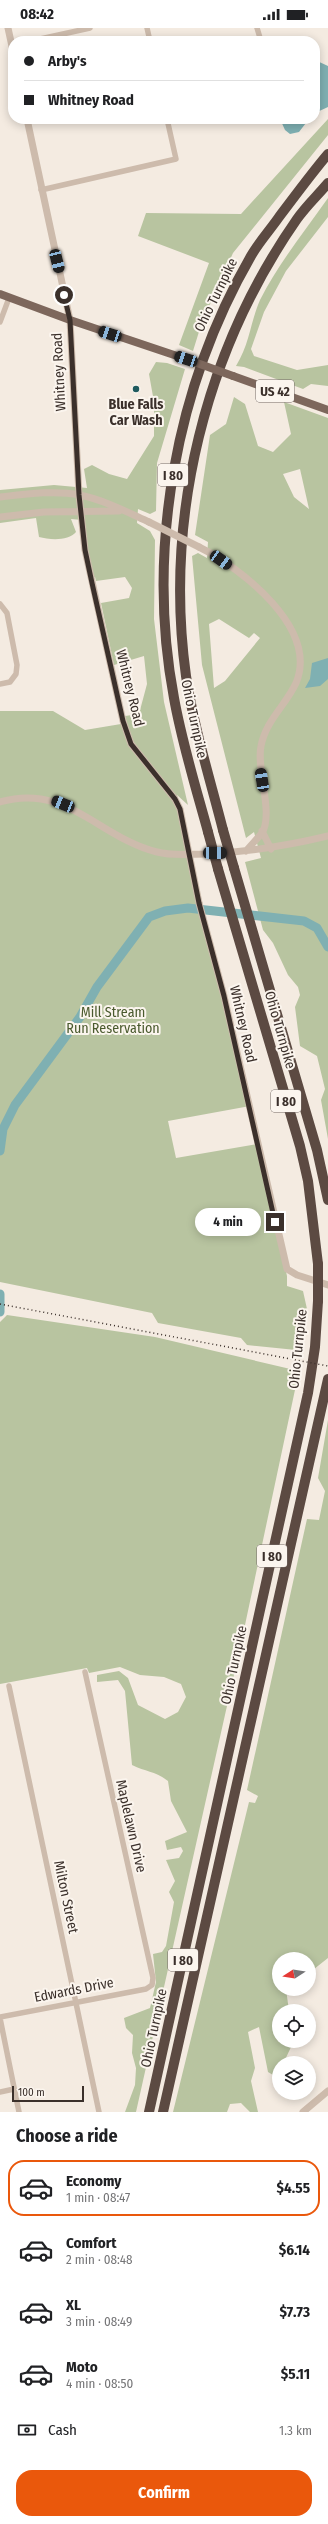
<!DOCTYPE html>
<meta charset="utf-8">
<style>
body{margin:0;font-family:"Fira Sans Condensed",sans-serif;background:#f2f2f2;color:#202124;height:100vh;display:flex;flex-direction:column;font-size:15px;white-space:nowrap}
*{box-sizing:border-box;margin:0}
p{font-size:13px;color:#757577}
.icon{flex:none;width:22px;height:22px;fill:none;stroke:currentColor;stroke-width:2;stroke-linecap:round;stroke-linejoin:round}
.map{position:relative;height:2084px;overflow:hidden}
.details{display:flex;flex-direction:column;background:#fff;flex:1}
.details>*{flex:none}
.top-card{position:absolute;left:8px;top:8px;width:312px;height:88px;border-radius:16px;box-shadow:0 2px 10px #0003;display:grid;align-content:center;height:88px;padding:0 16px;background:#fff}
.needle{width:26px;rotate:258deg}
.controls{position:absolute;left:272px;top:1924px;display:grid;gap:8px}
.controls a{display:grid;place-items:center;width:44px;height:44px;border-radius:50%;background:#fff;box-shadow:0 2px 10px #0003;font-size:20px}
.scale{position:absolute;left:12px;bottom:10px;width:72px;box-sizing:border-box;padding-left:4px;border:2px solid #3b302b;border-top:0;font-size:11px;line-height:14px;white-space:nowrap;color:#3b302b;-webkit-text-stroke:3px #fbf5ee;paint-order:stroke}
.end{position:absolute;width:18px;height:18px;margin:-9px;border:5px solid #3b302b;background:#fff;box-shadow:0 0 0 2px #fff}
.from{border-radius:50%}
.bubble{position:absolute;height:28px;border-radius:14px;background:#fff;box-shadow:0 2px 10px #0003;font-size:13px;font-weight:700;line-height:28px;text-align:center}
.car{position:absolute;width:12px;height:24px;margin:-12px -6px;border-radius:5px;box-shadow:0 0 3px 1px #0007;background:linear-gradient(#222 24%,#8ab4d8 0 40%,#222 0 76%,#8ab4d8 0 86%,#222 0)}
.top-card b{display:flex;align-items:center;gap:14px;height:38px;font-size:15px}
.top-card b+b{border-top:1px solid #e0e0e0}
.top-card i{width:10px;height:10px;background:#202124}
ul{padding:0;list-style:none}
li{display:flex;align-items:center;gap:12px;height:56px;margin:0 8px 6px;padding:0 8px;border:2px solid transparent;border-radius:16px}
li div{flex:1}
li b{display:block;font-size:15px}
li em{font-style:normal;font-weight:700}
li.on{border-color:#ea580c}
li>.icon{width:36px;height:36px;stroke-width:1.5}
h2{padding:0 16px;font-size:18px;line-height:48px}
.pay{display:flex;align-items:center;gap:10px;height:44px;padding:0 16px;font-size:15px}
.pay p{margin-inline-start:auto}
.action{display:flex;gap:8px;margin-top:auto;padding:8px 16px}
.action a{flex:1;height:46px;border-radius:16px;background:#ea580c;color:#fff;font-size:16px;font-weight:700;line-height:46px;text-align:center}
.status{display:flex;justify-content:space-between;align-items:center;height:28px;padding:0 20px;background:#fff;direction:ltr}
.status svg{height:11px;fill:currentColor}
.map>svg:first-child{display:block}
.green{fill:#b8c4a0;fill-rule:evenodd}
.water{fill:#7fb0b2}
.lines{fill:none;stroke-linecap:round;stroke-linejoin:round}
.river{stroke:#7fb0b2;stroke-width:9}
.minor{stroke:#cdbbac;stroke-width:5.5}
.tertiary{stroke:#cdbbac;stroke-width:7}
.primary{stroke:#7d675c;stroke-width:8}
.motorway{stroke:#5c4a42;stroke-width:10}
.rail{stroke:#3b302b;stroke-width:1.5;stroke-dasharray:1 3;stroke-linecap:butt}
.tertiary-bridge{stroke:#cdbbac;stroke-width:7}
.primary-bridge{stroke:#7d675c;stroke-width:8}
.motorway-bridge{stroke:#5c4a42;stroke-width:10}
.route{stroke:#3b302b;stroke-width:5}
.poi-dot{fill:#1f5a5e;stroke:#fbf5ee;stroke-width:1.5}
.labels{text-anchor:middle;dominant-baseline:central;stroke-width:4;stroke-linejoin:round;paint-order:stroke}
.shield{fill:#fbf5ee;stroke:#756b66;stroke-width:1}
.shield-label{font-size:13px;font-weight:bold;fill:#3b302b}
.street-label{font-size:14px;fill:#3b302b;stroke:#fbf5ee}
.poi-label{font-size:14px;font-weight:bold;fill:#3b302b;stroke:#fbf5ee}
.park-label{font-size:14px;fill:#4a5a2e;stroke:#fbf5ee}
</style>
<div class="status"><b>08:42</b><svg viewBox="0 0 49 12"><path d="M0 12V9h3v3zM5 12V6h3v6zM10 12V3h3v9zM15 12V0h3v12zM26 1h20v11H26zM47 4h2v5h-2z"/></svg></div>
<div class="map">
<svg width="328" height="2084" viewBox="0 0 328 2084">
<rect width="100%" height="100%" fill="#f4ebe1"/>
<!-- green -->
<path class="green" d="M328 91V107L233 225 202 294 193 323 179 317 209 235 138 208 146 185 241 186Z
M328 170V189L286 243 264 284 251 321 254 328 297 342 328 337V358L311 356 303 361 244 339 236 338C250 315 250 295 260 272 278 236 305 203 328 170Z
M156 334 167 335 185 341 157 435 156 483 150 486 138 481 137 495 150 503 155 512 154 591 164 674 188 777 177 767 250 1078 168 1093 176 1130 258 1116 287 1248V1258L303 1263 307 1281 296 1322 247 1317 241 1310 158 1295 152 1285 0 1254V683H53L85 702 127 695 125 688 139 686 147 656 144 628 114 637 101 575 129 570 132 560 125 549 96 553 95 549 91 550 82 492 71 491 76 504C69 513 50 512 39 509L36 490 0 495V462L54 457 87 460 84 441 92 437 109 446 127 451 154 408V374L149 346Z
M234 369 245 376 258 418 273 424 291 406 284 374 328 390V1111L321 1072 325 1061 317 1028 300 1018 295 979 300 967 298 959 288 947 273 915 263 902 245 834 261 830 254 804 246 810 202 637 192 528 198 525 207 530 208 514 195 507 210 407 226 396ZM300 441 309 481 294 469 283 446ZM219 591 249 610 254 605 260 610 225 653 214 660 209 596Z
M7 1287 155 1309 299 1343 242 1611 136 2084H125L135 2057 136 2040 132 2025 133 2007 126 2000 124 1990 150 1980 156 1954 153 1926 162 1924 166 1918 174 1874 169 1864 175 1853 166 1832 179 1830 183 1823 181 1819 167 1822 165 1813 187 1804 171 1773 168 1753C155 1743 146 1744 132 1737L125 1663 118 1652 97 1654V1647L119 1643 128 1650 138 1677 165 1691 178 1684 186 1669 181 1656 164 1649 140 1647 120 1639 89 1645 87 1640 0 1656V1294Z
M328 1392V1930L309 1945V1931H279V1961H286L289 1983H279V2013H290L291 2019 284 2034 279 2035V2040L273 2047 268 2044 259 1999 248 2004 255 2040 251 2053 258 2084H250L241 2075 230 2076 227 2084H173L249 1774 255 1775 258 1768 247 1762 307 1491 319 1492 325 1463 318 1450Z"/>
<!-- water -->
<path class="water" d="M315 32 328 38V79L315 85Z
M280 91H309L299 104 290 106 285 102Z
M328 630V651L320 658 305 660 310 651 312 635Z"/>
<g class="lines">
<!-- river -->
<path class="river" d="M0 1123 3 1101 15 1077 80 989 97 959 149 889 165 883 188 880 304 893 317 900 328 919
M0 1266V1284"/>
<!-- minor -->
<path class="minor" d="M147 0 150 13
M257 0 261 13
M31 13 90 0
M41 162 176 131 167 91
M0 294 9 270
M0 576 7 585 17 637 16 646 10 654 0 656
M9 1658 99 2084
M0 1989 146 1961 152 1957 153 1950 85 1644
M0 1990 19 2084
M0 2064 14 2061"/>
<!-- tertiary -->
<path class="tertiary" d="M8 0 13 23
M27 91 70 292 79 467 85 522 123 693 131 716 175 771 180 781 199 875 224 968 287 1241 297 1247 328 1257
M0 469C26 466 55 462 80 467 104 472 127 484 149 494
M0 489 44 484 119 483
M199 519C241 540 319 600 296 655 286 677 266 692 261 718 256 741 274 785 262 805 257 811 251 817 246 823
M0 774C67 755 98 809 157 824 172 828 189 826 205 826 247 824 287 818 328 808
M262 803 271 821
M303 2084 328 2063"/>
<!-- primary -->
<path class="primary" d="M0 266 70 292 186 331
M233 348 328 382"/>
<!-- motorway -->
<path class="motorway" d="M223 802C210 751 194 700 186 648 164 489 205 323 297 191 306 178 318 167 328 155
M208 804C196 760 182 715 174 670 146 521 176 358 251 228 259 214 270 202 279 189 295 168 311 146 328 126
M234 840 317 1122 328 1172
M218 841 300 1118 308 1153 318 1236
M149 2084 308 1365 315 1319 318 1273
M163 2084 328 1351"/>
<!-- rail -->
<path class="rail" d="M0 1276 328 1338"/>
<!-- tertiary-bridge -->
<path class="tertiary-bridge" d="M149 494 199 519"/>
<!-- primary-bridge -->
<path class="primary-bridge" d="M186 331 233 348"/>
<!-- motorway-bridge -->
<path class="motorway-bridge" d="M223 802 234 840
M208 804 218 841
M318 1273V1236"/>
</g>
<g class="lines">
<!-- route -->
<path class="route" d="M64 267 70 292 79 467 85 522 92 555 123 693 131 716 175 771 180 781 199 875 224 968 275 1194"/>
</g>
<!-- markers -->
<circle class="poi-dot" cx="136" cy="361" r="4"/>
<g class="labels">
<!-- shield labels -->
<g class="shield">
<rect x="256" y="352" width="38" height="22" rx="3"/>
<rect x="158" y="436" width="30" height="22" rx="3"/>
<rect x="271" y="1062" width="30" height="22" rx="3"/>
<rect x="257" y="1517" width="30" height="22" rx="3"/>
<rect x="168" y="1921" width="30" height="22" rx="3"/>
</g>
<g class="shield-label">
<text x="275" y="363">US 42</text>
<text x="173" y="447">I 80</text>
<text x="286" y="1073">I 80</text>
<text x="272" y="1528">I 80</text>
<text x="183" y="1932">I 80</text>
</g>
<!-- street labels -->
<g class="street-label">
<text transform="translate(216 267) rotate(-64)">Ohio Turnpike</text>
<text transform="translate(59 344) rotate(-93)">Whitney Road</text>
<text transform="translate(130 660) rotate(76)">Whitney Road</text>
<text transform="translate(194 691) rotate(78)">Ohio Turnpike</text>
<text transform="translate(243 996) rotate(77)">Whitney Road</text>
<text transform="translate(280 1002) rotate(74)">Ohio Turnpike</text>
<text transform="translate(298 1321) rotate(-84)">Ohio Turnpike</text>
<text transform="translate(234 1637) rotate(-78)">Ohio Turnpike</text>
<text transform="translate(131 1798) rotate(77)">Maplelawn Drive</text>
<text transform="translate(66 1869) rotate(78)">Milton Street</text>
<text transform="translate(74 1962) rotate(-11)">Edwards Drive</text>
<text transform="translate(154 2000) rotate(-78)">Ohio Turnpike</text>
</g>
<!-- poi labels -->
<g class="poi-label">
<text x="136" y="376">Blue Falls<tspan x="136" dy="16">Car Wash</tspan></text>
</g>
<!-- park labels -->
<g class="park-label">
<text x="113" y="984">Mill Stream<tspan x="113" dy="16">Run Reservation</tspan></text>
</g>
</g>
</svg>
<div class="controls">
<a><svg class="needle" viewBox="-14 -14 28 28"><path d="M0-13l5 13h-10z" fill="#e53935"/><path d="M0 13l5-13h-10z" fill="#757577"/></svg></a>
<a><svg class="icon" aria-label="locate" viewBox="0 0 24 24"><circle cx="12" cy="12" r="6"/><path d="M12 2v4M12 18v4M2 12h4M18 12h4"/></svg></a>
<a><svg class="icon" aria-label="layers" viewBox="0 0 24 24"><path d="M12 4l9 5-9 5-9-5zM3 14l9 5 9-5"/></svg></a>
</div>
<div class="scale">100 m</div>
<i class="end from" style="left:64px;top:267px"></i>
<i class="end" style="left:275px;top:1194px"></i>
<div class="bubble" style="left:195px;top:1180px;width:66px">4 min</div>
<i class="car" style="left:57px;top:233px;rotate:166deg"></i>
<i class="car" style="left:110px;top:306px;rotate:288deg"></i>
<i class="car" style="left:186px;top:331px;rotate:288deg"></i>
<i class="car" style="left:221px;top:532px;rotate:125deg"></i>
<i class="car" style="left:262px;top:752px;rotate:351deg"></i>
<i class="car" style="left:63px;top:776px;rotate:292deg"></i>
<i class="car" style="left:215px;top:825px;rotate:90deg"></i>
<div class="top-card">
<b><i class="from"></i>Arby's</b>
<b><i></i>Whitney Road</b>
</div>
</div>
<section class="details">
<h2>Choose a ride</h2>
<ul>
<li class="on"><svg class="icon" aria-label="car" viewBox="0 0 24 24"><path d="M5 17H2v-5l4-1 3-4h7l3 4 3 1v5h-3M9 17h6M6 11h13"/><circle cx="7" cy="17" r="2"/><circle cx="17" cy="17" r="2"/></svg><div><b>Economy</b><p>1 min · 08:47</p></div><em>$4.55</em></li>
<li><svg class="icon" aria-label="car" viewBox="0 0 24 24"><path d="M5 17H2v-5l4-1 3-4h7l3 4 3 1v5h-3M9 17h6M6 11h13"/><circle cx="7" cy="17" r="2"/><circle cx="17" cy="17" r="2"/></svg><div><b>Comfort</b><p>2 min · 08:48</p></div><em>$6.14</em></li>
<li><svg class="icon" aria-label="car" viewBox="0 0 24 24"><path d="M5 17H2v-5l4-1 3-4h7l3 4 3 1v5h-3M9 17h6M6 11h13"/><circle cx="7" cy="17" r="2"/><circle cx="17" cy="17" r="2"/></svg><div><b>XL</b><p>3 min · 08:49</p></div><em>$7.73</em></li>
<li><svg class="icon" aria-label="car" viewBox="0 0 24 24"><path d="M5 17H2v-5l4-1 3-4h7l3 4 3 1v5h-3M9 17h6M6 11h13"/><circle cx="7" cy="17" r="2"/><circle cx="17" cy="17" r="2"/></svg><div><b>Moto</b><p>4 min · 08:50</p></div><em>$5.11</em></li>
</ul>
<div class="pay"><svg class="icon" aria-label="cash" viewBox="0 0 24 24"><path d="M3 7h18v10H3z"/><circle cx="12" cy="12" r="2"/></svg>Cash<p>1.3 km</p></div>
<div class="action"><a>Confirm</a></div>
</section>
